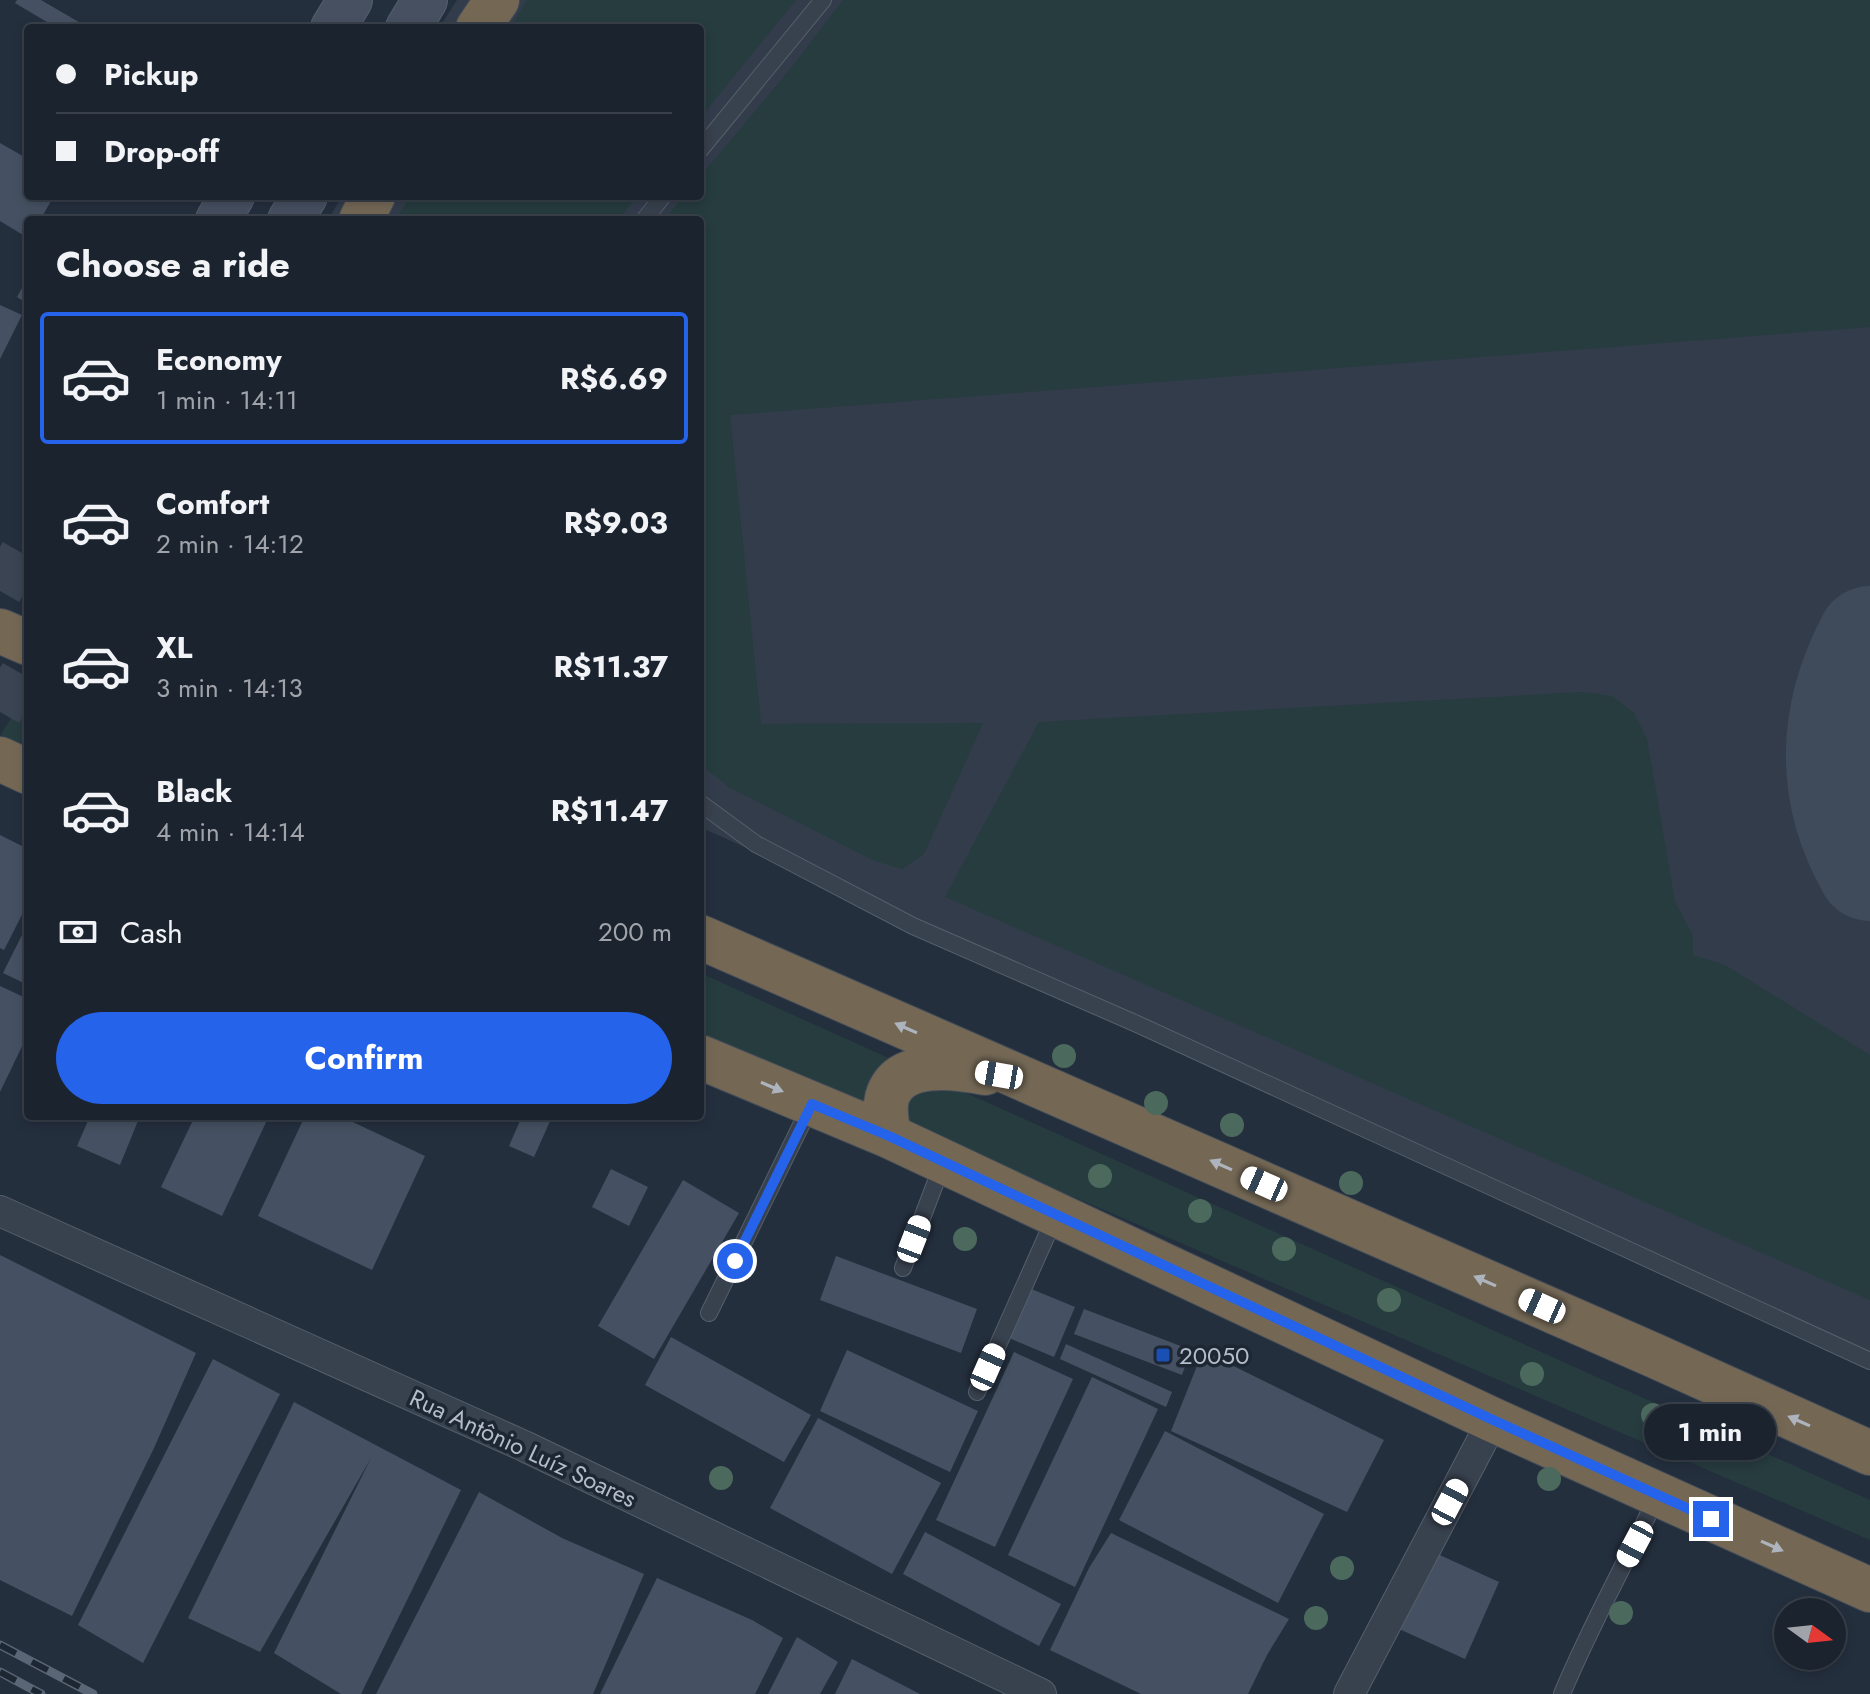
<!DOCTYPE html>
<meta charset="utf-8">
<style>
body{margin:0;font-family:Jost,sans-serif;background:#242b36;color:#f1f3f6;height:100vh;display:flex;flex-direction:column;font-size:30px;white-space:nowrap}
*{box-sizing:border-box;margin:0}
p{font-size:26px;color:#a0a4aa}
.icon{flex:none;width:44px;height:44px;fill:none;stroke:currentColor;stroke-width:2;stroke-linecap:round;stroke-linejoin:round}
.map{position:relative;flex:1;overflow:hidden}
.drawer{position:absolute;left:24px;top:216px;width:680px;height:904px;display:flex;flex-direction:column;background:#1b232e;border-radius:8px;box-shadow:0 4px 12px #0003,0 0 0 2px #39404a}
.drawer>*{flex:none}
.banner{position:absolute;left:24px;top:24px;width:680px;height:176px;border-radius:8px;box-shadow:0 4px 12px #0003,0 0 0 2px #39404a;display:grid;align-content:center;height:176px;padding:0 32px;background:#1b232e}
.needle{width:52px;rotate:105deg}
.controls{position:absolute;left:1774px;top:1598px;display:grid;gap:16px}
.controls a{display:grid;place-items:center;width:72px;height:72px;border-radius:50%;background:#1b232e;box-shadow:0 4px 12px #0003,0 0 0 2px #39404a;font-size:40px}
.end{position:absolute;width:36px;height:36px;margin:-18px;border:10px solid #2563eb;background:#fff;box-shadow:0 0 0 4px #fff}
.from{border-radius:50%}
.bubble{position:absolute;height:56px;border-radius:28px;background:#1b232e;box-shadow:0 4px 12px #0003,0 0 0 2px #39404a;font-size:26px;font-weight:700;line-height:56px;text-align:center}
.car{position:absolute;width:24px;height:48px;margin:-24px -12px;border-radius:10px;box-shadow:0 0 6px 2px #0007;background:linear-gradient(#fff 24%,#345 0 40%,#fff 0 76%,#345 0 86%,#fff 0)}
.banner b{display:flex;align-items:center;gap:28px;height:76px;font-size:30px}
.banner b+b{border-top:2px solid #39404a}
.banner i{width:20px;height:20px;background:#f1f3f6}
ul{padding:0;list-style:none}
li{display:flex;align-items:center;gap:24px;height:132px;margin:0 16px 12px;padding:0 16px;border:4px solid transparent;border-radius:8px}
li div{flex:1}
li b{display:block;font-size:30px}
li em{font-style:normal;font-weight:700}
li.current{border-color:#2563eb}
li>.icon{width:72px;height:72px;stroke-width:1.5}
h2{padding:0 32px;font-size:36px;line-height:96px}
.pay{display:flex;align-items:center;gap:20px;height:88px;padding:0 32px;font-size:30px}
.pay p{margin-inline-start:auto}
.button{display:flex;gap:16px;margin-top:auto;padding:16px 32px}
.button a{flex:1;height:92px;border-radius:48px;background:#2563eb;color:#fff;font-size:32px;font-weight:700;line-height:92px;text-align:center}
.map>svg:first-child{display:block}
.airport{fill:#323c4b}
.green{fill:#263c3f}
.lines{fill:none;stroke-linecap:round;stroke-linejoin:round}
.taxiway{stroke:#3f4a5a;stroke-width:106}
.building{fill:#455162}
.secondary-tunnel{stroke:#3a4453;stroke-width:44;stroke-dasharray:44 22;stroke-linecap:butt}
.lane-casing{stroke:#565f6c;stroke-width:18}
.street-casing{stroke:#565f6c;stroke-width:32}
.secondary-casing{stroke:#565f6c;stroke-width:46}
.highway-casing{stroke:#434c59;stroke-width:46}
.lane{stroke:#38414e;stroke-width:16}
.street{stroke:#38414e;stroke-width:30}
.secondary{stroke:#465061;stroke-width:44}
.highway{stroke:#746855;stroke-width:44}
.rail-casing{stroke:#5a6575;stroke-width:9}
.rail{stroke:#1d2633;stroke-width:6;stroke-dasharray:18;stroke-linecap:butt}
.tree{fill:#4b6a5d}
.oneway{fill:#aeb4bd}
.route{stroke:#2563eb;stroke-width:10}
.transit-dot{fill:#1a4fb4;stroke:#1d2633;stroke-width:3}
.labels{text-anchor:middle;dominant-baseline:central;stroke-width:7;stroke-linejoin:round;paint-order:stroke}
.poi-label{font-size:24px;fill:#b4bcc9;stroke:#1d2633;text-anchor:start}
.street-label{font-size:24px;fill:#b4bcc9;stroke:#1d2633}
</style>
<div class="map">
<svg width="1870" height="1694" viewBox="0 0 1870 1694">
<rect width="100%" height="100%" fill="#242f3e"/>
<!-- airport -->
<path class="airport" d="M457 0H1870V1352L700 827V220H328L342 196H700V28H439Z"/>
<!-- green -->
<path class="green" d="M527 0H796L700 118V28H510Z
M843 0H1870V327L730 415 761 724 983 723 924 854 902 869 873 860 730 788 700 764V220H664L684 196H700V177L791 68Z
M410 196H637L618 220H396Z
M1583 692 1612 696 1634 713 1647 739 1675 902 1693 936V955L1725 965 1870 1055V1300L945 897 1039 722Z
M28 693V747L0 735Z
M700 973 1870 1500V1540L700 1036Z"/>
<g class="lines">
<!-- taxiway -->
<path class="taxiway" d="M1870 639C1830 715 1827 792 1870 868"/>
</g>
<!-- building -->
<path class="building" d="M17 0H41L89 28H57L15 3Z
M0 143 28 159V196H54L40 220H28V238L0 221Z
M28 277V304L17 297Z
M0 305 22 315 0 359Z
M0 835 28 849V903L4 950 0 948Z
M28 923V985L3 973Z
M0 986 28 999V1034L0 1092Z
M90 1116H140L120 1165 77 1146Z
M195 1116H269L222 1216 161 1187Z
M305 1116H340L425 1156 372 1270 258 1216Z
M522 1116H543L551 1119 534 1157 509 1146Z
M611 1169 648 1187 629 1226 592 1207Z
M683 1180 739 1213 654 1359 598 1326Z
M0 1255 196 1353 154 1448 72 1616 0 1580Z
M836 1256 977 1309 961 1353 820 1300Z
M1029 1288 1075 1307 1054 1357 1009 1338Z
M1084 1309 1191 1350 1182 1375 1074 1334Z
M671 1337 811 1415 784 1462 645 1385Z
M1066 1344 1172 1392 1166 1407 1060 1359Z
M847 1350 978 1411 950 1472 820 1411Z
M1203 1351 1384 1440 1347 1512 1171 1431Z
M1014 1352 1073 1379 995 1547 936 1520Z
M213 1359 280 1394 143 1663 78 1625Z
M1092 1377 1158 1409 1075 1587 1008 1555Z
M294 1402 461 1490 361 1694H341L274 1653 371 1458 260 1652 188 1618Z
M818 1418 941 1483 892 1574 770 1508Z
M1165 1431 1324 1514 1278 1603 1119 1520Z
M479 1492 562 1538 644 1574 593 1694H376Z
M925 1532 1061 1604 1039 1646 903 1574Z
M1111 1533 1289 1619 1267 1655 1248 1694H1141L1050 1650 1089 1568Z
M1431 1551 1499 1582 1465 1659 1397 1628Z
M657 1578 752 1620 783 1638 755 1694H600Z
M797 1637 838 1662 820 1694H768Z
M852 1659 920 1694H835Z"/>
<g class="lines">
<!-- secondary-tunnel -->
<path class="secondary-tunnel" d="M0 591 28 542
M0 712 28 663"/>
<defs>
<path id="lane" d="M700 150 823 0
M644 220 663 196
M700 803 756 844 913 926 1137 1024 1870 1361
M903 1268 943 1163
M709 1313 811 1105
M977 1392 1055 1217
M1562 1694C1590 1626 1626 1563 1657 1496"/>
<path id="street" d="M0 1211 524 1446 1041 1694
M1349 1694 1493 1420"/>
<path id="secondary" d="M333 28 350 0
M408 28 425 0
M218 220 232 196
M290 220 305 196"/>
<path id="highway" d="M478 28 497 0
M361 220 373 196
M0 631 28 643
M0 759 28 772
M700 937 1653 1355 1870 1453
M700 1057 889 1136 1493 1420 1870 1590
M889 1136C887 1124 884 1110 887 1098 898 1059 955 1067 985 1073"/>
</defs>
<!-- lane casing -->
<use href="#lane" class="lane-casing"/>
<!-- street casing -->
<use href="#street" class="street-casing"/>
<!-- secondary casing -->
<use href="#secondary" class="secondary-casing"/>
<!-- highway casing -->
<use href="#highway" class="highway-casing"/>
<!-- lane -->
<use href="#lane" class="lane"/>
<!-- street -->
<use href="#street" class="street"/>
<!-- secondary -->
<use href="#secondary" class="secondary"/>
<!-- highway -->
<use href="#highway" class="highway"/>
<defs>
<path id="rail" d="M0 1645 93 1694
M0 1672 41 1694"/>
</defs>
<!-- rail casing -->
<use href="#rail" class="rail-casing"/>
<!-- rail -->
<use href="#rail" class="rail"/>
</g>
<!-- trees -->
<g class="tree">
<circle cx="1064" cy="1056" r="12"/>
<circle cx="1156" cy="1103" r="12"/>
<circle cx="1232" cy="1125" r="12"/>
<circle cx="1100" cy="1176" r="12"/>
<circle cx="1351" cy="1183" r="12"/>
<circle cx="1200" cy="1211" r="12"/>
<circle cx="965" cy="1239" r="12"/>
<circle cx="1284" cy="1249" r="12"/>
<circle cx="1389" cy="1300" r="12"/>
<circle cx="1532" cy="1374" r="12"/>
<circle cx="1653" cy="1415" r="12"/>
<circle cx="721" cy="1478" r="12"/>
<circle cx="1549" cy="1479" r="12"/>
<circle cx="1342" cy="1568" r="12"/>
<circle cx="1621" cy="1613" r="12"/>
<circle cx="1316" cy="1618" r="12"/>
</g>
<!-- one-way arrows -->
<defs><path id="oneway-solid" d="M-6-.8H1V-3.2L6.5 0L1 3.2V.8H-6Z" transform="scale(2)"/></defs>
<g class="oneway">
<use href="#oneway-solid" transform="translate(906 1028) rotate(-156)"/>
<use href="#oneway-solid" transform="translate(772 1087) rotate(23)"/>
<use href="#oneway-solid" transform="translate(1221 1165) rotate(-156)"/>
<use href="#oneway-solid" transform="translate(1485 1281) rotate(-156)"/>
<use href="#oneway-solid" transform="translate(1799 1421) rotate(-156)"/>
<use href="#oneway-solid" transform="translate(1772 1546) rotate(24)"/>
</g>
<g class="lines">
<!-- route -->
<path class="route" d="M735 1261 812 1104 889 1136 1493 1420 1711 1519"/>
</g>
<!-- markers -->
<rect class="transit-dot" x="1155" y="1347" width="16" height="16" rx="4"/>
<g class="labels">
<!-- poi labels -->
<g class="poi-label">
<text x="1179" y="1355">20050</text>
</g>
<!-- street labels -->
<g class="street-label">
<text transform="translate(523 1448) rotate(25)">Rua Antônio Luíz Soares</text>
</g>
</g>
</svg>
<div class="controls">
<a><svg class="needle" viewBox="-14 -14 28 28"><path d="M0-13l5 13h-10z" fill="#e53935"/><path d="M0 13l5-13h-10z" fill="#a0a4aa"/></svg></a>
</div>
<i class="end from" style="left:735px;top:1261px"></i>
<i class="end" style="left:1711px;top:1519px"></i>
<div class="bubble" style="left:1644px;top:1404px;width:132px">1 min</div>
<i class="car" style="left:999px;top:1075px;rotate:280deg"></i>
<i class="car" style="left:1264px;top:1184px;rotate:294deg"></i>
<i class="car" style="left:914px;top:1239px;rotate:21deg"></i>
<i class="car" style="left:1542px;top:1306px;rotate:294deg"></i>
<i class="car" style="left:988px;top:1367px;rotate:24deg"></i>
<i class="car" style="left:1450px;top:1502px;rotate:28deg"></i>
<i class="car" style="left:1635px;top:1544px;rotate:208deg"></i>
<div class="banner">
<b><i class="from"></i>Pickup</b>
<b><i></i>Drop-off</b>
</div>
<section class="drawer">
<h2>Choose a ride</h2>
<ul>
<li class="current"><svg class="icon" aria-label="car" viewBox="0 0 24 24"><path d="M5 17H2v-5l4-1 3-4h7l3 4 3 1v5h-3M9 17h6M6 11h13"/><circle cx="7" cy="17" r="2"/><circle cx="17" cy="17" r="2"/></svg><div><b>Economy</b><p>1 min · 14:11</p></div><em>R$6.69</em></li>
<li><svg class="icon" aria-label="car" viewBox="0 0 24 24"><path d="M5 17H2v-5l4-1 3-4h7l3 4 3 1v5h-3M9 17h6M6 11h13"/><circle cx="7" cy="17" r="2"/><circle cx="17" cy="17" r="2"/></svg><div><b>Comfort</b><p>2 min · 14:12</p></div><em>R$9.03</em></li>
<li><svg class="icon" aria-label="car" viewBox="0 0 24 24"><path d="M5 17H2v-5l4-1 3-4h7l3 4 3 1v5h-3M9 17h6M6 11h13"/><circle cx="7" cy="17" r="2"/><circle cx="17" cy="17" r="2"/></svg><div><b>XL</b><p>3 min · 14:13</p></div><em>R$11.37</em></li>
<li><svg class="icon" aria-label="car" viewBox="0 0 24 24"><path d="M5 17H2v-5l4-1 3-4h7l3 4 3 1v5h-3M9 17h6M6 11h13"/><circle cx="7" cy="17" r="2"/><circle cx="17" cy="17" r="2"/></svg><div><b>Black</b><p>4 min · 14:14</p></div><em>R$11.47</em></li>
</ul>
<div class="pay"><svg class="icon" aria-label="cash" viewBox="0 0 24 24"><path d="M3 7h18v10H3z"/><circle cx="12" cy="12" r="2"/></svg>Cash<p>200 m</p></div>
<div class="button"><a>Confirm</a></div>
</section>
</div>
